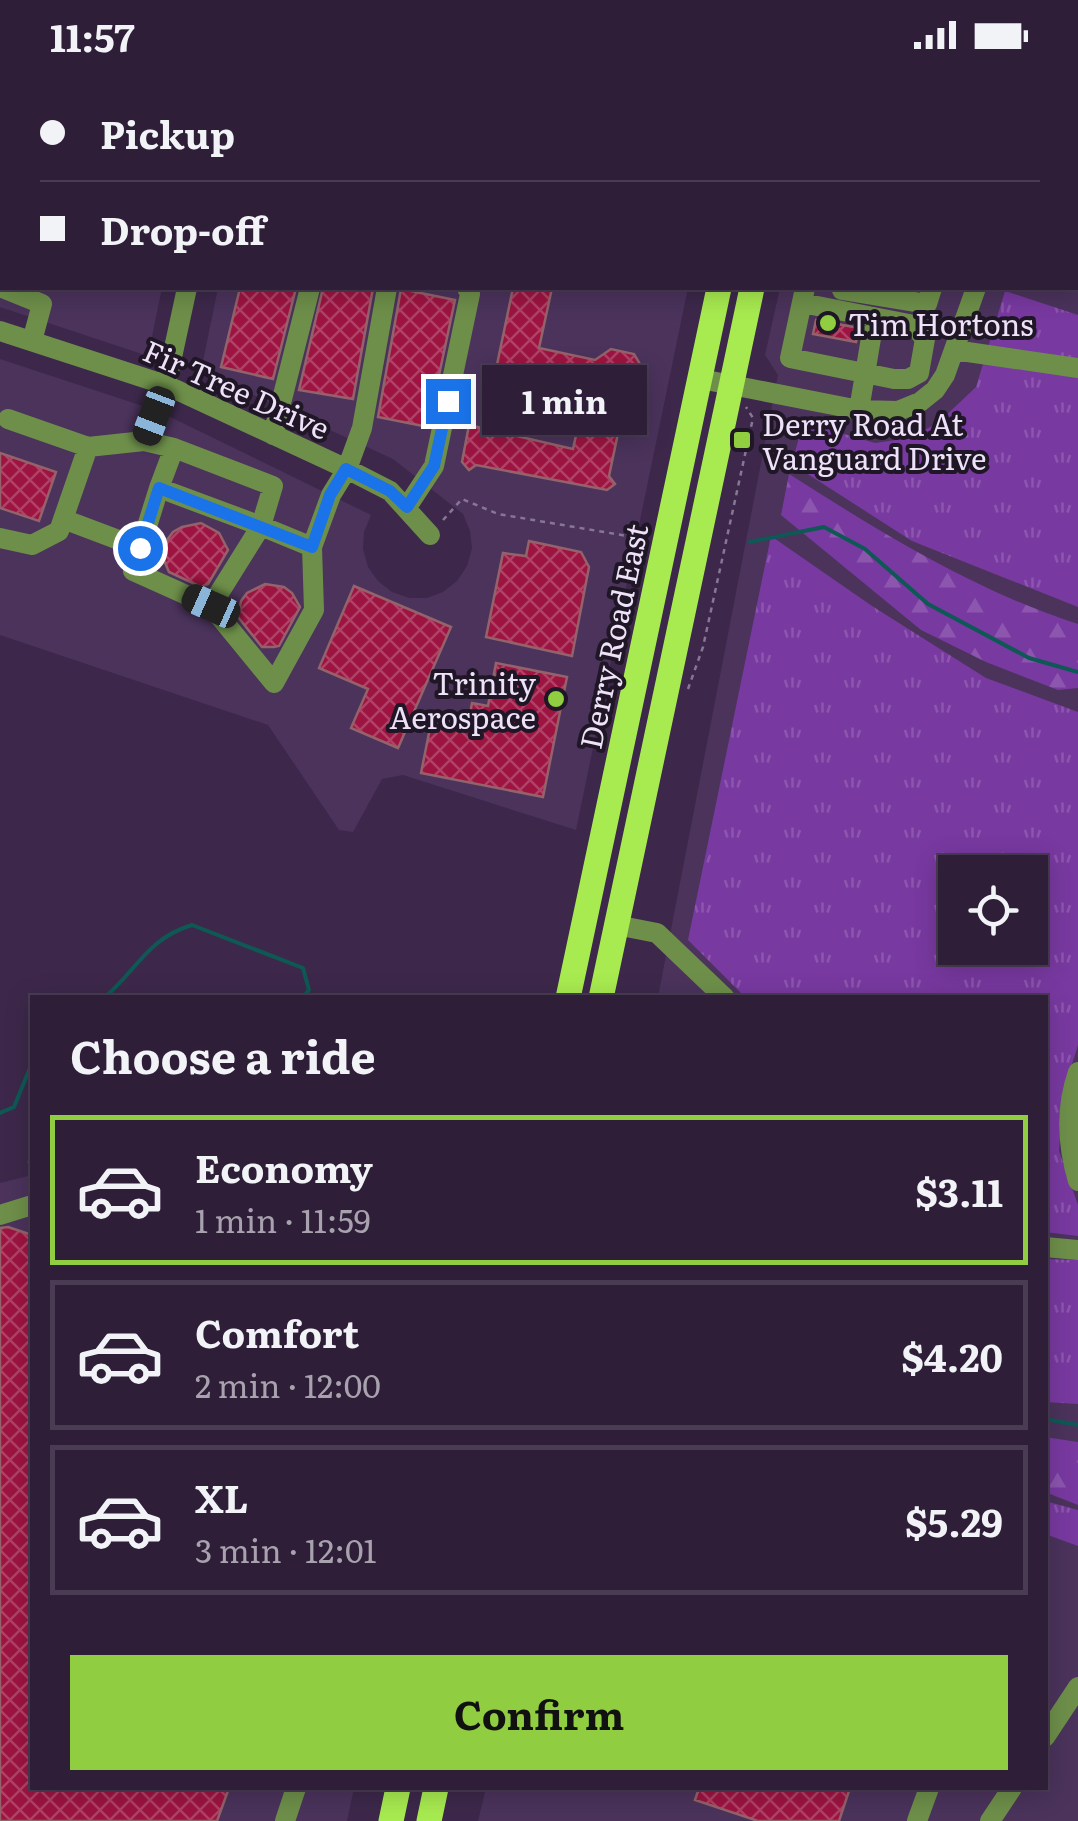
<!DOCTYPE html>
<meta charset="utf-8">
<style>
body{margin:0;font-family:Literata,serif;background:#3a2b43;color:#f1f3f6;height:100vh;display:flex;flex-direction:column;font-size:38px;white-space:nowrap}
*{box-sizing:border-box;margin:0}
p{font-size:32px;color:#a7a2ae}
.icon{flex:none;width:55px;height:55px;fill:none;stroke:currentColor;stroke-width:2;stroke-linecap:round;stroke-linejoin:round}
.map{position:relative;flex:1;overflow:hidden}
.panel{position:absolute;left:30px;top:925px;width:1018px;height:795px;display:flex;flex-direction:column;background:#2e1e38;border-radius:0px;box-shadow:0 5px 25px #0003,0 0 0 2px #493c53}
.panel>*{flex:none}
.banner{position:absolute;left:0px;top:0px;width:1080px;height:220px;box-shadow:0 5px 25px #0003,0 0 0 2px #493c53;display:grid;align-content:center;height:220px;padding:0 40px;background:#2e1e38}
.controls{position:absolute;left:938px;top:785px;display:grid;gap:20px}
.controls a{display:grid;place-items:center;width:110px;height:110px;border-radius:0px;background:#2e1e38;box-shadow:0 5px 25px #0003,0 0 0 2px #493c53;font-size:50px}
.end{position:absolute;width:45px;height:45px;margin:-22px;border:12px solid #1a73e8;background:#fff;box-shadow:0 0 0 5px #fff}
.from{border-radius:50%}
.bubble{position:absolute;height:70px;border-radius:0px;background:#2e1e38;box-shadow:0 5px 25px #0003,0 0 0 2px #493c53;font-size:32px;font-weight:700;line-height:70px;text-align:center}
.car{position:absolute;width:30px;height:60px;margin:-30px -15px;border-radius:12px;box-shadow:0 0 8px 2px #0007;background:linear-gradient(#222 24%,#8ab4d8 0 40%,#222 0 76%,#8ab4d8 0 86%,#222 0)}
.banner b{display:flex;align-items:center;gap:35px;height:95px;font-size:38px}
.banner b+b{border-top:2px solid #493c53}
.banner i{width:25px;height:25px;background:#f1f3f6}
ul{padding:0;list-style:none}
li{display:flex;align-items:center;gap:30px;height:150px;margin:0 20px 15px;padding:0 20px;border:5px solid #493c53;border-radius:0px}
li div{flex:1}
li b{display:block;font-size:38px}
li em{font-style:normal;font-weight:700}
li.on{border-color:#91cd40}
li>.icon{width:90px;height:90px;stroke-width:1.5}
h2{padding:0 40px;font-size:45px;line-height:120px}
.action{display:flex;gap:20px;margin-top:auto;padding:20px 40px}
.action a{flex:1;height:115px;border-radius:0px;background:#91cd40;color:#111;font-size:40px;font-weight:700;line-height:115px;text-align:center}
.status{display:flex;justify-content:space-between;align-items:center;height:70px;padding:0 50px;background:#2e1e38;direction:ltr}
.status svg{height:28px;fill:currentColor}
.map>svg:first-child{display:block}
.built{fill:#4b335c;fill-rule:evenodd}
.grass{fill:url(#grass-tufts);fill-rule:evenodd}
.forest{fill:url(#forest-firs)}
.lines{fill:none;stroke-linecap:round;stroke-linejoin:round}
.stream{stroke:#0e5955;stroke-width:4}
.building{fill:url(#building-cross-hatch);stroke:#94626a;stroke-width:2.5}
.path{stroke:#877694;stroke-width:2.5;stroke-dasharray:5 5;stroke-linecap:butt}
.minor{stroke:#6e8f4a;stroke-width:20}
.major{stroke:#a8eb50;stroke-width:25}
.route{stroke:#1a73e8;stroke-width:12}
.poi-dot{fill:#91cd40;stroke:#1f1626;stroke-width:4}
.labels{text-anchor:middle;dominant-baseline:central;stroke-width:8;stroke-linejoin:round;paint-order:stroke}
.poi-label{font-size:30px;fill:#eee2f9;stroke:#1f1626;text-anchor:start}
.street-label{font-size:30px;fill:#eee2f9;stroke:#1f1626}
</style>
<div class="status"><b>11:57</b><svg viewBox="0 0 49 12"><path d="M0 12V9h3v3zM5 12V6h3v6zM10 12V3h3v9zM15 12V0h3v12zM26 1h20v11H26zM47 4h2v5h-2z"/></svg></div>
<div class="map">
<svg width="1078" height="1751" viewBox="0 0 1078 1751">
<defs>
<pattern id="grass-tufts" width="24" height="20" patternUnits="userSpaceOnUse" patternTransform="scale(2.5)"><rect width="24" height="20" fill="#7839a0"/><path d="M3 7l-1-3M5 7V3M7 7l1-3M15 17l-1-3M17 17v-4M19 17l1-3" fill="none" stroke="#8c55ae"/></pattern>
<pattern id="forest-firs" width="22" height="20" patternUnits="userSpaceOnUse" patternTransform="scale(2.5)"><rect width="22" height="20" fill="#7839a0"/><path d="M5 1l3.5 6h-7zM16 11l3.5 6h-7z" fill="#8c55ae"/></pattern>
<pattern id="building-cross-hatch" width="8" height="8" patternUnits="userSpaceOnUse" patternTransform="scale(2.5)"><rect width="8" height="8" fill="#9d1441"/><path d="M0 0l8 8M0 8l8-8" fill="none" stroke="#b04167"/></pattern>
</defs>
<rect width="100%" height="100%" fill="#3d284b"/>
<!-- built -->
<path class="built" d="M0 0H208L2 2V218H162L148 286 0 237Z
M263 0H732L262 2Z
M836 0H1078V1751H478L486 1718H1045V928L658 927 778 305 765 285 780 218H1078V2H836ZM955 802H1030V878H955Z
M218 218H688L576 760 403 705 382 709 353 762 339 760 268 655 0 565V289L158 341 371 445 364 462 363 479 368 497 378 511 392 522 409 528H427L443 522 457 511 467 496 472 478 470 461 463 444 393 389 201 301Z
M32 1105V1718H354L347 1751H0V1113Z"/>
<!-- grass -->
<path class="grass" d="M1005 221 1078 245V537L912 471 792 394 803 352 875 373 909 368 938 353 976 317Z
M771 466 872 536 986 608 1078 642V975L1063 1023 1059 1081 1078 1135V1166L1045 1162V928L745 927 688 870ZM955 802H1030V878H955Z
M1045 1189 1078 1190V1334L1045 1332Z
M1045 1431 1078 1440V1476L1045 1464Z"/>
<!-- forest -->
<path class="forest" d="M789 404C880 462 975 521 1078 554V618L1058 620 986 592 921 560 781 445Z
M1045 1367 1078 1372V1435L1045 1422Z"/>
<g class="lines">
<!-- stream -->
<path class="stream" d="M750 472 824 457 865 479 928 534 1029 588 1078 602
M104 928C137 900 148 868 192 855L303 898 309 920 302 928
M0 1043 14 1037 32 993
M29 1092H32
M1045 1349 1078 1355"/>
</g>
<!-- building -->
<path class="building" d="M240 218H296L273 309 221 297Z
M323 218H373L353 329 299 320Z
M513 218H552L539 278 595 290 611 279 634 284 640 294 632 297 609 406 615 414 607 420 476 395 469 400 462 392 469 355 573 379 584 329 494 309Z
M401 219 455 230 428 357 378 347Z
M816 250 859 258 856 272 813 264Z
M0 383 56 402 39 451 0 438Z
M201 453 219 463 228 480 208 514 201 517 169 502 164 490 167 470 173 462 182 457Z
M529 471 581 482 589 497 572 586 486 567 503 483 526 486Z
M265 514 284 517 292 523 300 537 279 576 274 577H262L238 547 241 531 247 523Z
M354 516 451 557 398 678 351 658 368 619 319 598Z
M496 593 567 607 543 727 421 703 432 648 468 655 472 633 488 636Z
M8 1157 32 1165V1718H229L217 1751H0V1158Z
M699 1718H850L839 1751H758L695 1730Z"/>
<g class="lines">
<!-- path -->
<path class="path" d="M443 450 462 429 498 444 645 469
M688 619 703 577 753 348 746 337"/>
<!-- minor -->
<path class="minor" d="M469 0 477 2
M828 0V2
M881 0 884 2
M44 2V0
M186 2V0
M233 2 234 0
M290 2V0
M437 2V0
M0 123 2 110
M0 217 42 234 32 271
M843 218 842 220 927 234 932 218
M802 233 914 255 925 269 919 303 908 309H894L790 288 805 218
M0 261 166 315 347 399 390 421 430 465
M954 280 1078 298
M701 309 859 340 898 341 920 332 935 320 945 305 976 218
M859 340 873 256
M273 365 310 218
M144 371 166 315 187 218
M88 377 144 371 174 378 273 416 261 456 159 418 174 378
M159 418 133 501 211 536 274 613 314 540 312 477
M407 437 434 396 470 224 467 218
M63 449 140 478
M0 468 32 475 59 461 88 377 8 349
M211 536 261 456 312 477 331 425 347 399 362 358 387 218
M616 855 657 863 725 928
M1078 1002C1065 1039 1067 1074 1078 1111
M0 1145 32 1135
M1045 1177 1078 1180
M1045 1667 1078 1617
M285 1751 296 1718
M917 1751 929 1718
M990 1751 1012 1718"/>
<!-- major -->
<path class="major" d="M762 2V0
M795 2V0
M568 928 719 218
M601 928 752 218
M391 1751 398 1718
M429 1751 436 1718"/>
</g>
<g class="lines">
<!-- route -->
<path class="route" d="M140 478 159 418 312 477 330 425 346 399 390 421 407 437 434 396 448 331"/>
</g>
<!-- markers -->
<g class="poi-dot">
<circle cx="828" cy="253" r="10"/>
<rect x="732" y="360" width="20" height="20" rx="5"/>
<circle cx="556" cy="629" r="10"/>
</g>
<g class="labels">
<!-- poi labels -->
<g class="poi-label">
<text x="848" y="253">Tim Hortons</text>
<text x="762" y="353">Derry Road At<tspan x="762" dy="34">Vanguard Drive</tspan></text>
<text x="536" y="612" text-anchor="end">Trinity<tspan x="536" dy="34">Aerospace</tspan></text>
</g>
<!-- street labels -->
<g class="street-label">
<text transform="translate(237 318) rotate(24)">Fir Tree Drive</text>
<text transform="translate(612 566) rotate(-78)">Derry Road East</text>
</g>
</g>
</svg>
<div class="controls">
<a><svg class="icon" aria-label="locate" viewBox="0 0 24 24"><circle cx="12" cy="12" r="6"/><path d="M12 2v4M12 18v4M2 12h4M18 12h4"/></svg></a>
</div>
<i class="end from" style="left:140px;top:478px"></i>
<i class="end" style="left:448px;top:331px"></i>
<div class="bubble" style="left:482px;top:295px;width:165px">1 min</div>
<i class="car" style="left:154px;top:346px;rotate:201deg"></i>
<i class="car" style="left:211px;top:536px;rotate:294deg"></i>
<div class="banner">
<b><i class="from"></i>Pickup</b>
<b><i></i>Drop-off</b>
</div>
<section class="panel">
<h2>Choose a ride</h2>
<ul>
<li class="on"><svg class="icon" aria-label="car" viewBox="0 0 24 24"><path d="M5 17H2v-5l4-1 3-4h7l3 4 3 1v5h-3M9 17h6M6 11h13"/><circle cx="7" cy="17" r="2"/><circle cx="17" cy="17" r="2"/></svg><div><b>Economy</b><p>1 min · 11:59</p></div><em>$3.11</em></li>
<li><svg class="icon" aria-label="car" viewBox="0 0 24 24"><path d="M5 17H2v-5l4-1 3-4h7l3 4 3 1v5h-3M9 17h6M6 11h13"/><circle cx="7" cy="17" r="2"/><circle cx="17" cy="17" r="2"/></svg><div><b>Comfort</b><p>2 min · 12:00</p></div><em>$4.20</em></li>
<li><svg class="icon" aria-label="car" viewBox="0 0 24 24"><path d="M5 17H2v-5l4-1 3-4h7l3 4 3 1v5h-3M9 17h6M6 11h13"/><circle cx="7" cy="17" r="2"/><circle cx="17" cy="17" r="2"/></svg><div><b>XL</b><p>3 min · 12:01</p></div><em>$5.29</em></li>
</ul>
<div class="action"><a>Confirm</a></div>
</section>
</div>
